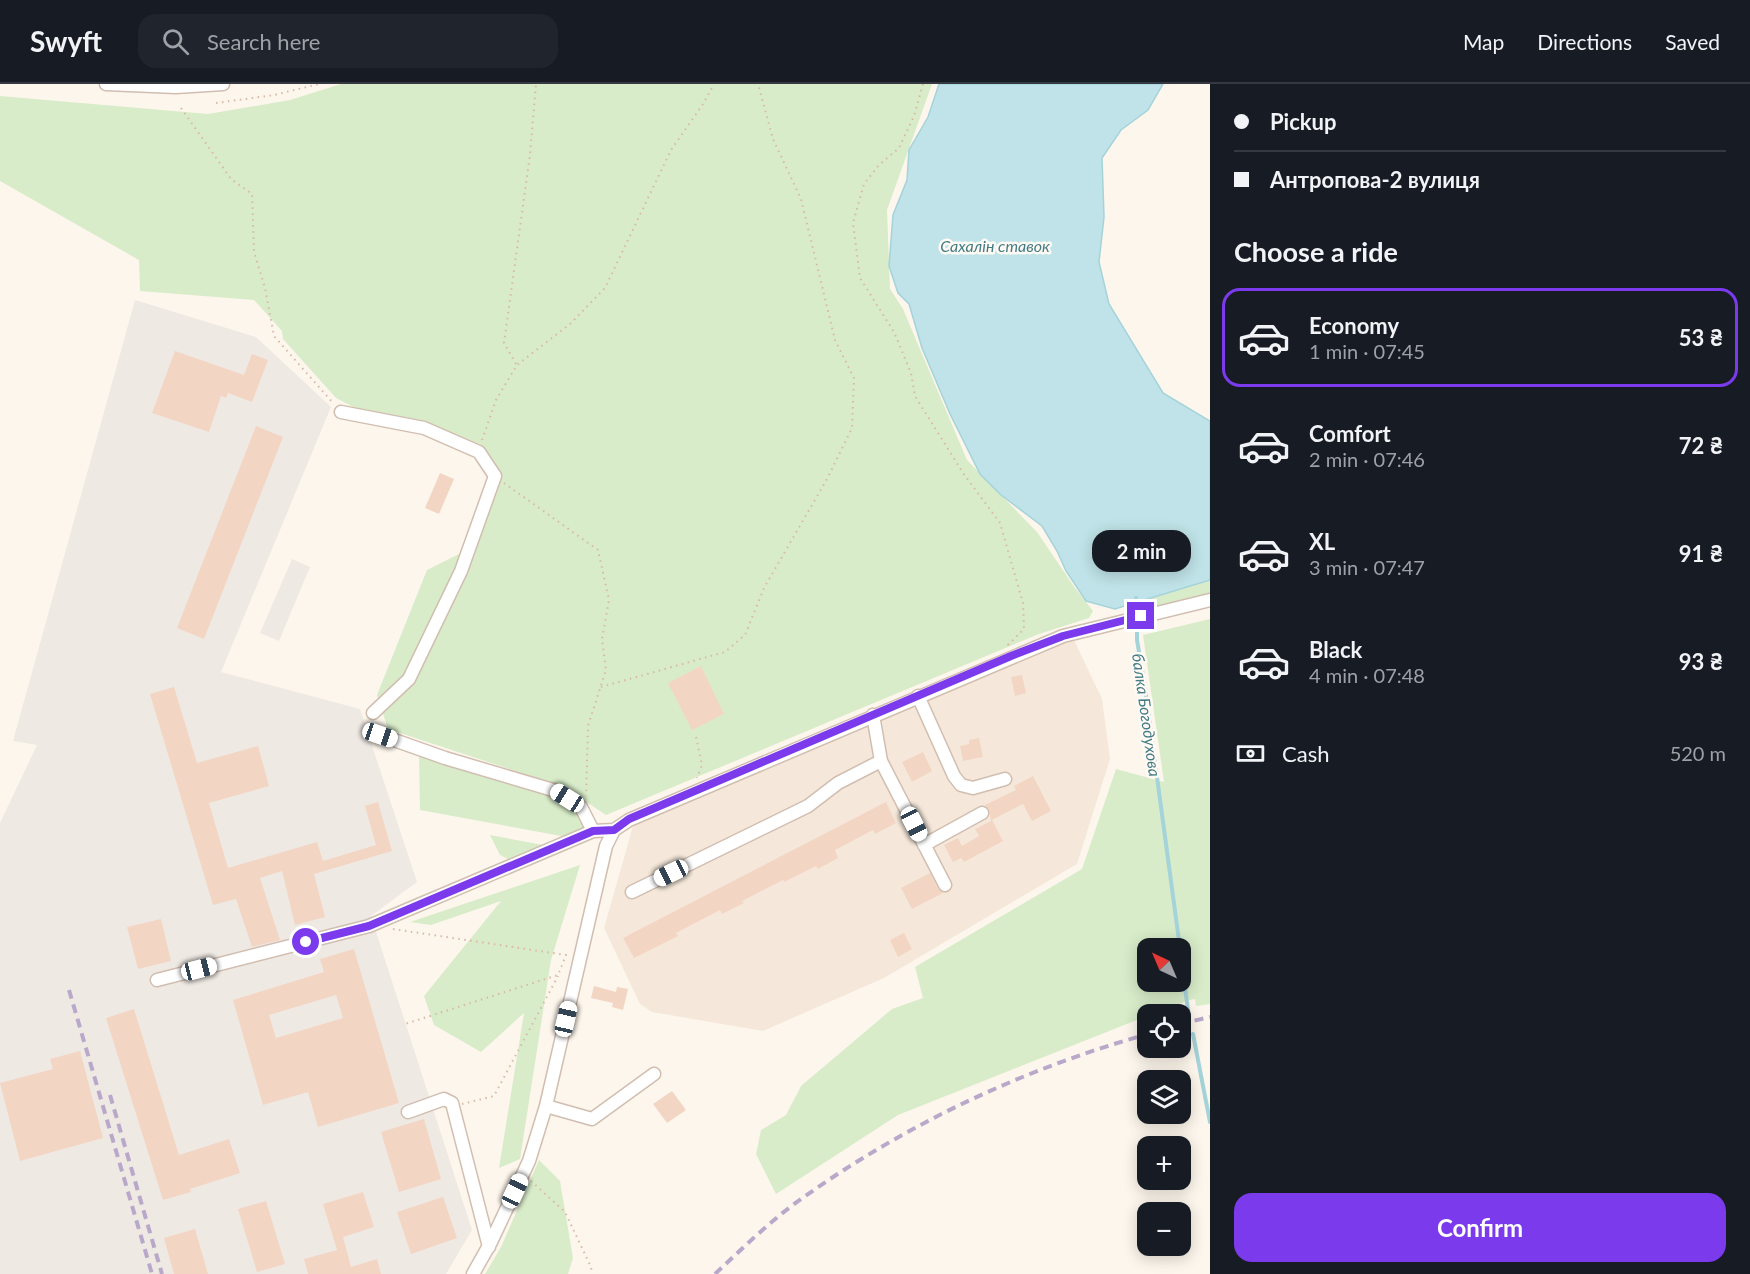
<!DOCTYPE html>
<meta charset="utf-8">
<style>
body{margin:0;font-family:Lato,sans-serif;background:#20242c;color:#f1f3f6;height:100vh;display:flex;flex-direction:column;font-size:22px;white-space:nowrap}
*{box-sizing:border-box;margin:0}
p{font-size:20px;color:#9ea1a6}
.icon{flex:none;width:33px;height:33px;fill:none;stroke:currentColor;stroke-width:2;stroke-linecap:round;stroke-linejoin:round}
.map{position:relative;flex:1;overflow:hidden}
.sheet{display:flex;flex-direction:column;background:#171b24;width:540px}
.sheet>*{flex:none}
.guide{display:grid;align-content:center;height:132px;padding:0 24px;background:#171b24}
.needle{width:39px;rotate:316deg}
.fabs{position:absolute;left:1137px;top:854px;display:grid;gap:12px}
.fabs a{display:grid;place-items:center;width:54px;height:54px;border-radius:12px;background:#171b24;box-shadow:0 3px 15px #0003;font-size:30px}
.end{position:absolute;width:27px;height:27px;margin:-14px;border:8px solid #7c3aed;background:#fff;box-shadow:0 0 0 3px #fff}
.from{border-radius:50%}
.bubble{position:absolute;height:42px;border-radius:18px;background:#171b24;box-shadow:0 3px 15px #0003;font-size:20px;font-weight:700;line-height:42px;text-align:center}
.car{position:absolute;width:18px;height:36px;margin:-18px -9px;border-radius:8px;box-shadow:0 0 4px 2px #0007;background:linear-gradient(#fff 24%,#345 0 40%,#fff 0 76%,#345 0 86%,#fff 0)}
.guide b{display:flex;align-items:center;gap:21px;height:57px;font-size:22px}
.guide b+b{border-top:2px solid #363941}
.guide i{width:15px;height:15px;background:#f1f3f6}
ul{padding:0;list-style:none}
li{display:flex;align-items:center;gap:18px;height:99px;margin:0 12px 9px;padding:0 12px;border:3px solid transparent;border-radius:18px}
li div{flex:1}
li b{display:block;font-size:22px}
li em{font-style:normal;font-weight:700}
li.active{border-color:#7c3aed}
li>.icon{width:54px;height:54px;stroke-width:1.5}
h2{padding:0 24px;font-size:27px;line-height:72px}
.pay{display:flex;align-items:center;gap:15px;height:66px;padding:0 24px;font-size:22px}
.pay p{margin-inline-start:auto}
.action{display:flex;gap:12px;margin-top:auto;padding:12px 24px}
.action a{flex:1;height:69px;border-radius:18px;background:#7c3aed;color:#fff;font-size:24px;font-weight:700;line-height:69px;text-align:center}
header{display:flex;align-items:center;gap:36px;box-sizing:border-box;height:84px;padding:0 30px;background:#171b24;border-bottom:2px solid #363941}
header strong{font-size:28px}
nav{display:flex;gap:33px;margin-inline-start:auto;font-size:21px}
.search{width:420px;height:54px;background:#20242c;display:flex;align-items:center;gap:15px;box-sizing:border-box;padding:0 21px;border-radius:18px;color:#9ea1a6;font-size:22px}
main{display:flex;flex:1;min-height:0}
.map>svg:first-child{display:block}
.residential{fill:#f5e8da}
.industrial{fill:#efe9e4}
.green{fill:#d8ecc9;fill-rule:evenodd}
.water{fill:#bfe3e8;stroke:#a5d3da;stroke-width:1.5}
.lines{fill:none;stroke-linecap:round;stroke-linejoin:round}
.stream{stroke:#a5d3da;stroke-width:4}
.building{fill:#f3d5c3;fill-rule:evenodd}
.minor-casing{stroke:#d1beb0;stroke-width:15}
.path{stroke:#d9b8a5;stroke-width:2;stroke-dasharray:1.5 4.5;stroke-linecap:butt}
.minor{stroke:#fff;stroke-width:12}
.rail{stroke:#b9a8c9;stroke-width:4;stroke-dasharray:9 6;stroke-linecap:butt}
.route{stroke:#7c3aed;stroke-width:8}
.labels{text-anchor:middle;dominant-baseline:central;stroke-width:5;stroke-linejoin:round;paint-order:stroke}
.water-label{font-size:16px;font-style:italic;fill:#437c86;stroke:#fffaf3}
</style>
<header>
<strong>Swyft</strong>
<div class="search"><svg class="icon" aria-label="search" viewBox="0 0 24 24"><circle cx="10" cy="10" r="6"/><path d="M15 15l6 6"/></svg>Search here</div>
<nav><a>Map</a><a>Directions</a><a>Saved</a></nav>
</header>
<main>
<div class="map">
<svg width="1210" height="1190" viewBox="0 0 1210 1190">
<rect width="100%" height="100%" fill="#fdf6ec"/>
<!-- residential -->
<path class="residential" d="M1073 554 1102 615 1110 675 1077 780 884 894 763 947 652 928 640 920 604 844 633 742Z"/>
<!-- industrial -->
<path class="industrial" d="M135 216 256 253 331 323 221 588 360 625 417 798 371 832 472 1146 446 1190H0V739L37 661 13 657Z
M292 475 310 483 279 557 260 549Z"/>
<!-- green -->
<path class="green" d="M341 0H932L887 126 890 205 903 225 967 376 1037 448 1075 504 1093 527 1089 534 1039 550 606 731 564 703 388 645 377 611 427 486 475 462 500 391 480 360 389 332H371L336 314 283 255 282 247 254 216 140 207 139 176 0 97V12L208 30 290 16Z
M1210 496V511L1157 523 1149 515Z
M1210 535V920L1196 922 1195 915 1189 916 1153 930H1148L1147 932 898 1031 776 1110 756 1070 761 1046 786 1031 801 1002 892 925 923 914 915 883 1082 785 1116 685 1164 698 1143 551ZM1148 864H1180V897H1148Z
M419 671 553 708C568 718 579 727 587 744L574 750 561 752 420 726Z
M490 751 543 761V763L510 776 500 771Z
M580 781 551 876 520 1075 499 1084 524 929 481 968 434 941 424 912 501 817 431 841 410 838Z
M539 1076 560 1097 573 1174 568 1190H485L501 1163Z"/>
<!-- water -->
<path class="water" d="M939 0H1163L1148 26 1121 46 1102 74 1104 133 1099 178 1109 220 1163 309 1210 337V496L1115 525 1086 517 1066 487 1057 467 1042 442 1001 411 980 390 950 330 922 264 909 220 898 209 889 182 893 131 907 96 909 66 928 33Z"/>
<g class="lines">
<!-- stream -->
<path class="stream" d="M1136 514 1138 530
M1137 538V556L1145 604 1180 864
M1180 867 1189 933
M1193 950 1210 1038"/>
</g>
<!-- building -->
<path class="building" d="M175 267 244 291 252 270 268 276 252 318 228 309 226 314 221 312 209 348 152 329Z
M256 342 283 353 204 555 177 544Z
M440 389 454 395 439 430 425 424Z
M701 582 724 630 692 646 668 599Z
M1022 591 1026 609 1015 612 1011 593Z
M174 603 197 679 258 662 269 702 209 719 228 784 317 758 323 777 376 761 365 722 378 718 392 767 314 790 325 833 295 841 282 787 260 794 280 856 252 863 236 815 213 821 150 610Z
M979 654 983 673 963 677 960 662 969 660V656Z
M923 668 932 687 912 698 902 678Z
M1033 692 1051 727 1032 737 1023 720 992 736 1003 757 964 778 961 774 953 778 944 761 958 754 962 762 979 752 975 745 991 737 989 726 985 721 1016 706 1014 702Z
M886 718 896 739 875 750 873 746 835 766 838 774 818 785 816 782 784 798 783 796 742 817 744 819 722 830 720 826 676 849 678 852 634 874 623 854Z
M930 789 938 805 943 809 912 825 901 804Z
M161 835 171 877 138 885 127 843Z
M904 849 912 865 898 873 890 856Z
M354 865 399 1019 318 1043 308 1008 263 1021 233 916 324 888 320 875ZM336 911 343 934 276 954 269 931Z
M594 902 616 908 617 903 628 905 623 926 612 923 613 919 591 914Z
M134 925 179 1071 229 1055 240 1089 190 1105 191 1108 163 1116 106 934Z
M80 967 103 1054 20 1077 0 999 53 985 50 975Z
M672 1007 686 1026 667 1039 653 1020Z
M424 1035 441 1095 399 1108 381 1048Z
M363 1108 374 1143 343 1153 351 1183 377 1175 381 1190H308L304 1175 337 1166 323 1120Z
M443 1113 457 1154 411 1170 397 1128Z
M266 1117 285 1180 257 1188 238 1125Z
M195 1145 208 1190H174L164 1154Z"/>
<g class="lines">
<defs>
<path id="minor" d="M106 0 176 3 223 0
M341 328 424 344 479 368 495 392 461 487 409 595 373 629
M918 612 954 692 961 701 973 704 1005 695
M873 631 881 677 945 801
M380 651 445 674 553 706 581 723 593 747
M924 761 982 729
M632 808 808 722 838 699 881 677
M157 896 369 842 593 747 614 746
M546 1022 592 1035 654 990
M408 1028 444 1015 452 1019 489 1163
M473 1190 491 1158 529 1077 546 1022 606 762 614 746 629 736 1063 552 1210 516"/>
</defs>
<!-- minor casing -->
<use href="#minor" class="minor-casing"/>
<!-- path -->
<path class="path" d="M923 0 914 32 899 64 879 81 864 100 853 139 860 194 894 248 911 289 915 312 963 389 1000 439 1023 519 1024 545 1008 561 1009 564
M216 19 274 11 319 0
M181 24 231 95 252 110 254 168 265 204 274 252 334 320
M516 280 504 259 530 71 536 0
M482 356 496 316 517 281 570 240 605 204 671 66 703 20 714 0
M504 399 598 466 609 516 602 555 606 586 588 642 586 712
M601 603 725 568 745 551 764 504 827 395 852 344 854 294 835 256 801 115 773 55 758 0
M696 653 702 681 697 694
M393 845 566 871 558 891 405 940
M462 1020 494 1012 558 892
M531 1097 565 1128 591 1183 592 1190"/>
<!-- minor -->
<use href="#minor" class="minor"/>
<!-- rail -->
<path class="rail" d="M69 906 152 1190
M1180 940 1210 933
M110 1011 162 1190
M715 1190C744 1163 772 1135 804 1113 908 1039 1026 984 1148 950"/>
</g>
<g class="lines">
<!-- route -->
<path class="route" d="M306 858 369 842 593 747 614 746 629 735 1011 572 1063 552 1141 532"/>
</g>
<g class="labels">
<!-- water labels -->
<g class="water-label">
<text x="995" y="161">Сахалін ставок</text>
<text transform="translate(1147 631) rotate(82)">балка Богодухова</text>
</g>
</g>
</svg>
<div class="fabs">
<a><svg class="needle" viewBox="-14 -14 28 28"><path d="M0-13l5 13h-10z" fill="#e53935"/><path d="M0 13l5-13h-10z" fill="#9ea1a6"/></svg></a>
<a><svg class="icon" aria-label="locate" viewBox="0 0 24 24"><circle cx="12" cy="12" r="6"/><path d="M12 2v4M12 18v4M2 12h4M18 12h4"/></svg></a>
<a><svg class="icon" aria-label="layers" viewBox="0 0 24 24"><path d="M12 4l9 5-9 5-9-5zM3 14l9 5 9-5"/></svg></a>
<a>+</a>
<a>−</a>
</div>
<i class="end from" style="left:306px;top:858px"></i>
<i class="end" style="left:1141px;top:532px"></i>
<div class="bubble" style="left:1092px;top:446px;width:99px">2 min</div>
<i class="car" style="left:380px;top:651px;rotate:109deg"></i>
<i class="car" style="left:567px;top:714px;rotate:302deg"></i>
<i class="car" style="left:914px;top:740px;rotate:153deg"></i>
<i class="car" style="left:671px;top:789px;rotate:244deg"></i>
<i class="car" style="left:199px;top:885px;rotate:76deg"></i>
<i class="car" style="left:566px;top:935px;rotate:13deg"></i>
<i class="car" style="left:515px;top:1107px;rotate:25deg"></i>
</div>
<section class="sheet">
<div class="guide">
<b><i class="from"></i>Pickup</b>
<b><i></i>Антропова-2 вулиця</b>
</div>
<h2>Choose a ride</h2>
<ul>
<li class="active"><svg class="icon" aria-label="car" viewBox="0 0 24 24"><path d="M5 17H2v-5l4-1 3-4h7l3 4 3 1v5h-3M9 17h6M6 11h13"/><circle cx="7" cy="17" r="2"/><circle cx="17" cy="17" r="2"/></svg><div><b>Economy</b><p>1 min · 07:45</p></div><em>53 ₴</em></li>
<li><svg class="icon" aria-label="car" viewBox="0 0 24 24"><path d="M5 17H2v-5l4-1 3-4h7l3 4 3 1v5h-3M9 17h6M6 11h13"/><circle cx="7" cy="17" r="2"/><circle cx="17" cy="17" r="2"/></svg><div><b>Comfort</b><p>2 min · 07:46</p></div><em>72 ₴</em></li>
<li><svg class="icon" aria-label="car" viewBox="0 0 24 24"><path d="M5 17H2v-5l4-1 3-4h7l3 4 3 1v5h-3M9 17h6M6 11h13"/><circle cx="7" cy="17" r="2"/><circle cx="17" cy="17" r="2"/></svg><div><b>XL</b><p>3 min · 07:47</p></div><em>91 ₴</em></li>
<li><svg class="icon" aria-label="car" viewBox="0 0 24 24"><path d="M5 17H2v-5l4-1 3-4h7l3 4 3 1v5h-3M9 17h6M6 11h13"/><circle cx="7" cy="17" r="2"/><circle cx="17" cy="17" r="2"/></svg><div><b>Black</b><p>4 min · 07:48</p></div><em>93 ₴</em></li>
</ul>
<div class="pay"><svg class="icon" aria-label="cash" viewBox="0 0 24 24"><path d="M3 7h18v10H3z"/><circle cx="12" cy="12" r="2"/></svg>Cash<p>520 m</p></div>
<div class="action"><a>Confirm</a></div>
</section>
</main>
